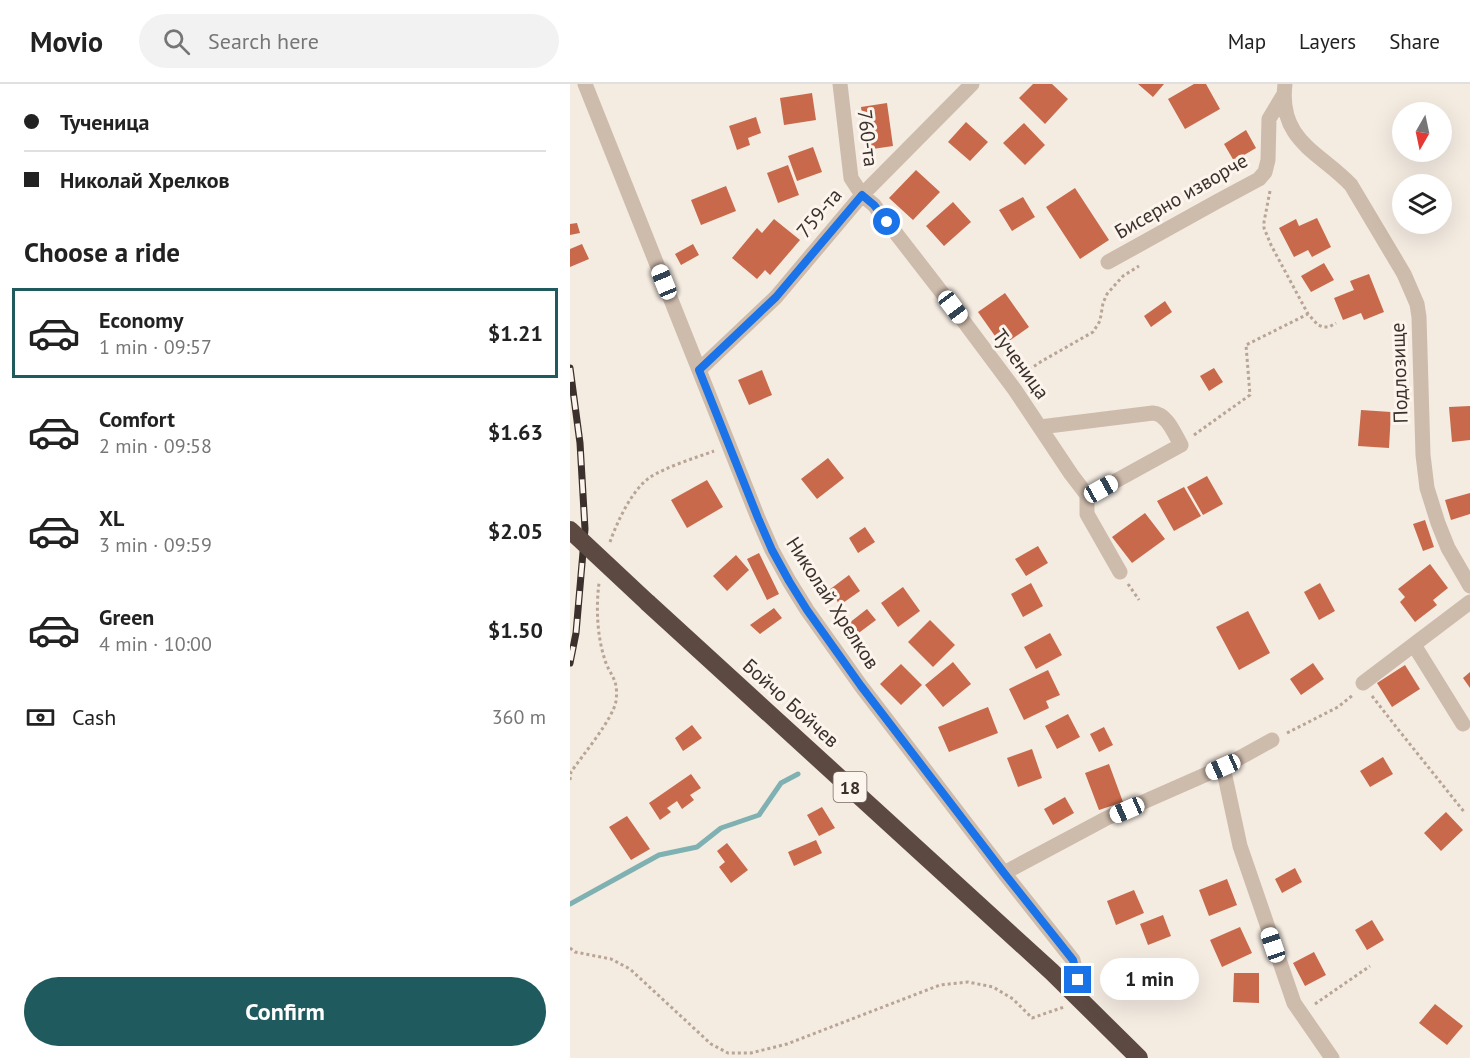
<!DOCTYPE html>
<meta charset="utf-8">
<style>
body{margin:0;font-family:"PT Sans",sans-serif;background:#f2f2f2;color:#222;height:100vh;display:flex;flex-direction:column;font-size:22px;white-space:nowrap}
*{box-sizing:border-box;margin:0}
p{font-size:20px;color:#767676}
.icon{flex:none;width:33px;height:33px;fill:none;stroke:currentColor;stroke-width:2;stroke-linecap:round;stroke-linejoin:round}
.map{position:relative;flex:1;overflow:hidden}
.sheet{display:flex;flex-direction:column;background:#fff;width:570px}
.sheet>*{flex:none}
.hud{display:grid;align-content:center;height:132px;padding:0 24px;background:#fff}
.needle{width:39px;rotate:189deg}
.tools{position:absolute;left:822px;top:18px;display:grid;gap:12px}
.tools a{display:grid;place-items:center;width:60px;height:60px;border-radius:50%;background:#fff;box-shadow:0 6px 24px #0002;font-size:30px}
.end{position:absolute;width:27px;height:27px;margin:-14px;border:8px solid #1a73e8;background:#fff;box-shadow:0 0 0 3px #fff}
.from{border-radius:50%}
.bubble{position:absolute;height:42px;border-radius:21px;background:#fff;box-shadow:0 6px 24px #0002;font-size:20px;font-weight:700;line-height:42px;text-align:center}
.car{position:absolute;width:18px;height:36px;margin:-18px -9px;border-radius:8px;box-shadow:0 0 4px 2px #0007;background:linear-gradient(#fff 24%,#345 0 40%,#fff 0 76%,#345 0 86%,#fff 0)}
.hud b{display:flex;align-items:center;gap:21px;height:57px;font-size:22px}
.hud b+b{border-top:2px solid #e0e0e0}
.hud i{width:15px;height:15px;background:#222}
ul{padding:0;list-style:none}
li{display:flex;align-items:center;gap:18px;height:90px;margin:0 12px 9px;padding:0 12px;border:3px solid transparent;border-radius:0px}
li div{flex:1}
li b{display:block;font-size:22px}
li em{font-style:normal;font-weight:700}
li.selected{border-color:#1f5a5e}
li>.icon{width:54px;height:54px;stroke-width:1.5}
h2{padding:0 24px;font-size:27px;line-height:72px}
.pay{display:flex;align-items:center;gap:15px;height:66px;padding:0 24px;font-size:22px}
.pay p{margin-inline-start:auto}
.action{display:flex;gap:12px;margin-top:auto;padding:12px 24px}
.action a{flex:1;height:69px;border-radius:36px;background:#1f5a5e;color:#fff;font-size:24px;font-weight:700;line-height:69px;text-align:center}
header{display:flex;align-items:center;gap:36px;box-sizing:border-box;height:84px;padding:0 30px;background:#fff;border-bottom:2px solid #e0e0e0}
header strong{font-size:28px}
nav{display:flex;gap:33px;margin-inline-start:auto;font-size:21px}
.search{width:420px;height:54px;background:#f2f2f2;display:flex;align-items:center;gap:15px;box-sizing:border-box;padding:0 21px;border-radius:33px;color:#767676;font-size:22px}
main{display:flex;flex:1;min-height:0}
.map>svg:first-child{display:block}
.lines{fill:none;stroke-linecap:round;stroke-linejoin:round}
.stream{stroke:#7fb0b2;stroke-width:5}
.building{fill:#c8694b}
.path{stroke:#b9a596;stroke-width:3;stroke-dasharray:3 3;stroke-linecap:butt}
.minor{stroke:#cdbbac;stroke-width:15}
.highway{stroke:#5c4a42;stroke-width:18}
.rail-casing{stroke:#3b302b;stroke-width:7}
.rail{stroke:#fbf5ee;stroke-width:4.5;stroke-dasharray:14;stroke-linecap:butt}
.highway-bridge{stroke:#5c4a42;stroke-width:18}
.route{stroke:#1a73e8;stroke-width:8}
.labels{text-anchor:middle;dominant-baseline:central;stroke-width:6;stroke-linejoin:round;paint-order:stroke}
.shield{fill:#fbf5ee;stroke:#756b66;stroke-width:1.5}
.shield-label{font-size:18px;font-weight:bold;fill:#3b302b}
.street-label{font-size:20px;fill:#3b302b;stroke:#fbf5ee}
</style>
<header>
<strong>Movio</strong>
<div class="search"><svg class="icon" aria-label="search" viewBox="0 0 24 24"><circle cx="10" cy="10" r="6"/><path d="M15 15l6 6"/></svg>Search here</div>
<nav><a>Map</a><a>Layers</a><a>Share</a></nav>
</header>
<main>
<section class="sheet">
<div class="hud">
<b><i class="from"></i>Тученица</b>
<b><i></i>Николай Хрелков</b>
</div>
<h2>Choose a ride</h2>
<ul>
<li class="selected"><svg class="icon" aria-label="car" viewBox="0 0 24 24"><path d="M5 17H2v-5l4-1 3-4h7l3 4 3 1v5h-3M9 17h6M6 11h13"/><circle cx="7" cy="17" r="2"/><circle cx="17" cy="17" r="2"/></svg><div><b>Economy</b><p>1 min · 09:57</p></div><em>$1.21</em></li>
<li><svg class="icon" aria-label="car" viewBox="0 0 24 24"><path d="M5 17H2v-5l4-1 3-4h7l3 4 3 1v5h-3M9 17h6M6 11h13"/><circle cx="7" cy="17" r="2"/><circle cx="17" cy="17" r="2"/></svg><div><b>Comfort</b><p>2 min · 09:58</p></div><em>$1.63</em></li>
<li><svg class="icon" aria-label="car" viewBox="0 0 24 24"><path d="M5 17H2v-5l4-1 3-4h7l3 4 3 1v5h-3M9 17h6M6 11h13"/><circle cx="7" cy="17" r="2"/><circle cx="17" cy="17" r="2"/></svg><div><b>XL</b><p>3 min · 09:59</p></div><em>$2.05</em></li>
<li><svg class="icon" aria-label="car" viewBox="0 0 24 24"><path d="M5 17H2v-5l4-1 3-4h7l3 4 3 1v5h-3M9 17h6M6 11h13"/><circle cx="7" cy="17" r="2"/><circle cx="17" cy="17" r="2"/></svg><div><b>Green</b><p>4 min · 10:00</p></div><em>$1.50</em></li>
</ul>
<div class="pay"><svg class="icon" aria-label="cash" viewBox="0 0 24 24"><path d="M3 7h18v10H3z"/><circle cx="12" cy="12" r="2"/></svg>Cash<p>360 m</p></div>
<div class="action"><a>Confirm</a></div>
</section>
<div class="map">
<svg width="900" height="974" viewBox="0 0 900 974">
<rect width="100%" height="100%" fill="#f4ebe1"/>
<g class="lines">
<!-- stream -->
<path class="stream" d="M0 820 89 771 127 763 151 744 189 731 211 699 228 690"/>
</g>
<!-- building -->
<path class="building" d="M463 0H482L498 15 475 40 449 14Z
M568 0H594L583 13Z
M624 0H636L650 25 615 45 598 15Z
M242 9 246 36 214 41 210 14Z
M317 19 323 62 296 66 291 23Z
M186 33 191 49 178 54 180 61 167 66 159 42Z
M396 38 418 58 400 77 378 58Z
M454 39 475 61 455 81 433 59Z
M676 46 686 64 664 77 654 60Z
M243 63 252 88 227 97 218 72Z
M218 81 229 111 208 119 197 89Z
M346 86 370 108 343 136 319 114Z
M156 102 166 127 131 141 121 116Z
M505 104 539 156 510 175 476 123Z
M453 113 465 133 442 147 429 126Z
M383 118 401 138 374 162 356 142Z
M747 134 761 163 742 173 738 166 724 173 709 144 726 135 729 142Z
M204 135 230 156 200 191 195 186 187 195 162 174 187 144 192 149Z
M7 139 10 149 0 151V140Z
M12 160 19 175 0 183V165Z
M123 160 129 171 111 181 105 170Z
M754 179 764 196 741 208 731 192Z
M799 190 814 228 794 236 791 229 773 236 764 214 784 206 780 197Z
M435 209 459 243 432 262 408 228Z
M595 217 602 228 581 243 574 232Z
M644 284 653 298 639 307 630 292Z
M192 286 202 311 179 321 168 296Z
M900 322V356L882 358 879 323Z
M791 326 821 328 819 364 788 362Z
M258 374 274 394 247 415 231 395Z
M637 392 653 420 633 431 617 403Z
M137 396 153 423 117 444 101 416Z
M614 403 631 432 604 447 587 417Z
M900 409V430L881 436 875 416Z
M575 429 595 455 562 479 542 453Z
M855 436 864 463 853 467 843 440Z
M295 443 305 458 288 469 279 454Z
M468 462 478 479 456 492 445 475Z
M189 469 209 510 197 516 177 475Z
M166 471 179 486 157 507 143 492Z
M860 480 878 504 863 516 867 521 845 538 830 518 835 513 828 505Z
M279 491 290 507 270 521 259 506Z
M461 499 473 522 453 533 441 510Z
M750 499 765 527 749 536 734 508Z
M333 503 350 527 328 543 311 519Z
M204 524 212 534 190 550 180 541Z
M297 525 306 536 282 554 274 543Z
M678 527 700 569 669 586 646 543Z
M360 536 385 561 363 583 338 558Z
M480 549 492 571 466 585 454 563Z
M383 578 401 600 373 623 355 601Z
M743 579 754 595 731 611 720 595Z
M331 580 352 601 331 621 310 600Z
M835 581 850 605 822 623 807 599Z
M478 586 490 611 476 617 479 624 454 636 439 605Z
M900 588V604L893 594Z
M418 623 428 649 379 668 368 643Z
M498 630 510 653 487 665 475 642Z
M122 641 132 654 113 667 105 654Z
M534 643 543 661 529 668 520 650Z
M462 665 472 694 448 703 437 674Z
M813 673 823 690 800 703 790 687Z
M539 680 553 718 529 726 515 689Z
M121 690 131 704 120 711 124 716 112 725 107 717 97 724 101 728 90 736 79 719Z
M495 713 504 729 483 741 474 725Z
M252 723 265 744 249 752 237 731Z
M876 728 893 746 871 767 854 749Z
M57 732 80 765 61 776 39 743Z
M246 756 252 769 224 782 218 768Z
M157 759 178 786 161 799 149 783 155 778 147 767Z
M725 784 732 798 712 809 705 795Z
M657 795 667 821 639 832 629 806Z
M564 806 574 829 546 841 537 817Z
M593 831 601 852 578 861 570 840Z
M802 836 814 856 797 866 785 846Z
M670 843 682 869 652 883 640 856Z
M744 868 756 891 735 902 723 879Z
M664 889H689V919L663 918Z
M865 920 893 942 877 961 849 939Z"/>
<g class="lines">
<!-- path -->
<path class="path" d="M700 107 694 138V144L701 161 738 230 748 241 753 243H759L766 239
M454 289 472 277 523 248 530 237 533 219 537 210 553 192 569 182
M624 351 680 311 676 261 738 230
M40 458C47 438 62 406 79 394 95 383 125 374 144 367
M558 500 569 516
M802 612 827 644 895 729
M717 649 768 623 783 611
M0 696 1 688C12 672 43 635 46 617 49 593 39 592 34 573 27 550 26 523 29 499
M0 864 5 868 41 875 60 885 141 960 158 969H181L217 960 370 901 398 898 423 903 443 915 462 934 494 923
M745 920 800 882"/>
<!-- minor -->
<path class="minor" d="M15 0 188 434 202 466 219 497 237 526 291 602 434 789 503 876 512 916
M270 0 281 94 292 111 304 121 383 223 445 306 501 390 517 411V430L550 488
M715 0C708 57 750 68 781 101L834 190 847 220 849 233 853 371 857 404 868 439 878 464 900 502
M538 178 648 117 689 95 695 88 698 76 699 35 714 10
M129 286 206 213 292 111 402 0
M470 343 583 329C597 330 604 349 611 361L531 405 517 411
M844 561 893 640
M793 599 900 518
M653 683 670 762 724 919 762 974
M434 789 537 734 653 683 702 656"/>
<!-- highway -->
<path class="highway" d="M78 519 482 888 569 974"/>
<defs>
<path id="rail" d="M0 284 10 359 15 445 6 549 0 579"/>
</defs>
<!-- rail casing -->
<use href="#rail" class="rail-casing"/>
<!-- rail -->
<use href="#rail" class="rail"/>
<!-- highway-bridge -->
<path class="highway-bridge" d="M0 446 78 519"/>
</g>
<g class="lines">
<!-- route -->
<path class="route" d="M317 138 304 121 292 111 206 213 129 286 188 434 202 466 219 497 237 526 291 602 434 789 503 876 508 896"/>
</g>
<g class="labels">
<!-- shield labels -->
<rect class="shield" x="263.5" y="688" width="33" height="30" rx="4.5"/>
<g class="shield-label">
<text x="280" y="703">18</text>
</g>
<!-- street labels -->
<g class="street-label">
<text transform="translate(298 54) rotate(83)">760-та</text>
<text transform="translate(611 112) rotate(-30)">Бисерно изворче</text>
<text transform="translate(249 129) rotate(-50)">759-та</text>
<text transform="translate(451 280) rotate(54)">Тученица</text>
<text transform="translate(829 289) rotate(-92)">Подлозище</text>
<text transform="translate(263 519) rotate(57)">Николай Хрелков</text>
<text transform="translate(221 619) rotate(42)">Бойчо Бойчев</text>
</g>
</g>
</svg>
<div class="tools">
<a><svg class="needle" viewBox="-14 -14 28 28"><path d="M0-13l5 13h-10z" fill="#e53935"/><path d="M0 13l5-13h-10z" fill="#767676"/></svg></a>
<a><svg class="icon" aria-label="layers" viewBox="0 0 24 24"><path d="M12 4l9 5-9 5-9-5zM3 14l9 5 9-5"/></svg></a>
</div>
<i class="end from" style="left:317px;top:138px"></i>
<i class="end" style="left:508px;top:896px"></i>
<div class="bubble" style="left:530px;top:874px;width:99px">1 min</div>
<i class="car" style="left:94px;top:198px;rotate:338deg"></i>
<i class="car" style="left:383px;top:223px;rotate:143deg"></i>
<i class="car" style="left:531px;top:405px;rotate:61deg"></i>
<i class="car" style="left:653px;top:683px;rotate:246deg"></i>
<i class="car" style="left:557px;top:726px;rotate:246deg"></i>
<i class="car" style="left:703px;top:861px;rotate:341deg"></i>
</div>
</main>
